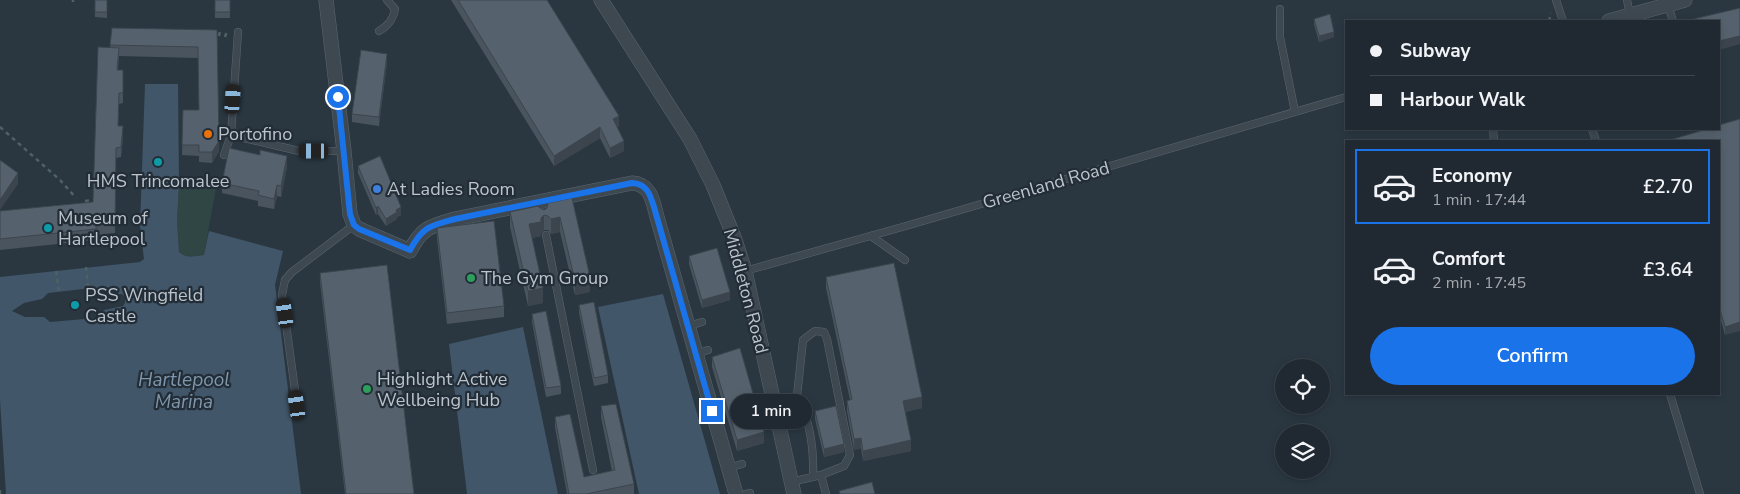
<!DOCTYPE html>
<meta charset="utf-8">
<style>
body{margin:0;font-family:"Nunito Sans",sans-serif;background:#2d353d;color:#f1f3f6;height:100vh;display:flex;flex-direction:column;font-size:19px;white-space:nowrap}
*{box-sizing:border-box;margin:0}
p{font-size:16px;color:#a2a6ab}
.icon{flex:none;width:28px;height:28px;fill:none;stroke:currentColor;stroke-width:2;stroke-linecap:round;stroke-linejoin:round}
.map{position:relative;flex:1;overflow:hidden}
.side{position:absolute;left:1345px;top:140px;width:375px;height:255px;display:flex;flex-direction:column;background:#202931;border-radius:0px;box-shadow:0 2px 8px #0003,0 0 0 1px #3d454d}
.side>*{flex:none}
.top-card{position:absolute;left:1345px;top:20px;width:375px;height:110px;border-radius:0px;box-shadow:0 2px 8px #0003,0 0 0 1px #3d454d;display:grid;align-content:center;height:110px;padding:0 25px;background:#202931}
.tools{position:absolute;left:1275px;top:359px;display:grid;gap:10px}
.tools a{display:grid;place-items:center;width:55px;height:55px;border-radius:50%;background:#202931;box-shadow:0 2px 8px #0003,0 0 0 1px #3d454d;font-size:25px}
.end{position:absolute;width:22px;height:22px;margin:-11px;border:6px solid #1a73e8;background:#fff;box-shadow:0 0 0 2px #fff}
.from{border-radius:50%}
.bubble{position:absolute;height:35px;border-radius:18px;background:#202931;box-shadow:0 2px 8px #0003,0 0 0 1px #3d454d;font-size:16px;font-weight:600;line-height:35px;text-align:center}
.car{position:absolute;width:15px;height:30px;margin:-15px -8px;border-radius:6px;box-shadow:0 0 4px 1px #0007;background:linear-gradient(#222 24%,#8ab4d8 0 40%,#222 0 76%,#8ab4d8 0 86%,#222 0)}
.top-card b{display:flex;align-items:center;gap:18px;height:48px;font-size:19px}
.top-card b+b{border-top:1px solid #3d454d}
.top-card i{width:12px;height:12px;background:#f1f3f6}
ul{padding:9px 0 0;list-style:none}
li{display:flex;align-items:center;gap:15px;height:75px;margin:0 10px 8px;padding:0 15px;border:2px solid transparent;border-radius:0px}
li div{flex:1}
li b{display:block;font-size:19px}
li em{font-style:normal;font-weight:600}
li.on{border-color:#1a73e8}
li>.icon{width:45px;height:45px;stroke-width:1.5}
.action{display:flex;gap:10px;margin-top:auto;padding:10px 25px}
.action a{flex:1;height:58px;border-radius:30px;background:#1a73e8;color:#fff;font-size:20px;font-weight:600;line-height:58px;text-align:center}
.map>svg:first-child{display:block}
.green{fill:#2f4645}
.water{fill:#415669;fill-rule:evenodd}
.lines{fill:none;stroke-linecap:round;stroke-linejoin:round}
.service-casing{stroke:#5c666f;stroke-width:8}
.minor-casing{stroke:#5c666f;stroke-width:15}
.path{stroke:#4e6263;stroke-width:2.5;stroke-dasharray:4 4;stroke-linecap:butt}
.service{stroke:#3e4851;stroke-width:7}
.minor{stroke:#3e4851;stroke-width:14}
.wall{fill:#49545f}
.shaded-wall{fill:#3c454d}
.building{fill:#55626e;stroke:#3c454d}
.route{stroke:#1a73e8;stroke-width:6}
.food-dot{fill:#e8710a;stroke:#222d37;stroke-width:2}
.culture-dot{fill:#0f9aa8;stroke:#222d37;stroke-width:2}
.shop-dot{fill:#3f7fe0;stroke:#222d37;stroke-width:2}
.leisure-dot{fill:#2e9e5b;stroke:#222d37;stroke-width:2}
.labels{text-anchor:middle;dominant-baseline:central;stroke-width:4.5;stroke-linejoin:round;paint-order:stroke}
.poi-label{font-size:18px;fill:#bbc3cb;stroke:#222d37;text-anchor:start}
.street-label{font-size:18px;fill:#bbc3cb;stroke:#222d37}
.water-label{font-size:19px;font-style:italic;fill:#7f96ab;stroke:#222d37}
</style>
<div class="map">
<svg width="1740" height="494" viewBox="0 0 1740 494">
<rect width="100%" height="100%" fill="#2a3741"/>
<!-- green -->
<path class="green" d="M179 184 216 188 204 255C195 256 187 259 179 252L177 221Z"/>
<!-- water -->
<path class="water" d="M145 84H178L179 184 177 221 179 252C187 259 195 256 204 255L209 231 283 251 275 285 301 494H6L0 400V277L140 262 144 259 140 226ZM92 288 103 294H122L125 297V303L123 306 104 310 96 318 50 322 44 317H25L12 311 24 303 42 299 48 293Z
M663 294 720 494H639L598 307Z
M523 327 558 494H467L449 344Z"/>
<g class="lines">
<defs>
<path id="service" d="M1556 0 1563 21
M1627 0 1630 15
M1668 5 1673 21
M1280 9V37L1295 112
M379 31C388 26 393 20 395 9L387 0
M238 32 231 135 299 151H344
M1493 129 1494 141
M1592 129 1596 141
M224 155 231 135
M546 235 593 470
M871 236 905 260
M745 271 906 226 1346 97
M688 326 702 322
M696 354 708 350
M1670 394 1700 494
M797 396C810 420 814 450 813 477
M774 403 797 396 803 340 815 331 824 332 827 339 850 455 844 466 821 475 791 482
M297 405 282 295 285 280 292 272 354 225
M728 468 742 464
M821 475 826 494
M746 494 750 493"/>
<path id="minor" d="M326 0 344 151 350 214 354 225 359 229 410 251C422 227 431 226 455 219L632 183C651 184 653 202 657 217L736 494
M601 0 690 139 713 185 734 237 745 271 794 494
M1609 21 1685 0"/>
</defs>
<!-- service casing -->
<use href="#service" class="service-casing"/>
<!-- minor casing -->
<use href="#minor" class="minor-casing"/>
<!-- path -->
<path class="path" d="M73 0V2
M1549 21 1551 13
M219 36 220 31
M225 37 227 31
M0 127 60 180 76 198
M85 201 94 200
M86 267 88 288
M56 271 59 292
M0 490V494"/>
<!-- service -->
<use href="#service" class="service"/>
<!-- minor -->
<use href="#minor" class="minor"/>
</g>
<!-- wall -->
<path class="wall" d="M95 0H107V18L95 17Z
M215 0H230V18H215Z
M451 0H547L619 126 617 127 624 151 610 158 600 138 554 166Z
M1314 19 1334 37 1319 42 1314 24Z
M112 28 217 30 219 151 212 163 199 162V156L182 155 183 110H199L198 58 119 56 118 70H123V103L119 104 118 126 123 137 121 157 116 158 115 233 96 235V240L0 250V211L93 202 110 47Z
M387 62 379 126 352 122V114Z
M1740 119 1725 335 1719 314V141H1670V140Z
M358 166 401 215 397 217V219L386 226 378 214 376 215 358 173Z
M287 167 281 197 277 196 274 209 258 206V201L222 193V183Z
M572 198 590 292 575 295 560 232 551 234 548 230H544L541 233V236L532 238 543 303 528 306 510 227V212L540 208 544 210Z
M437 228 504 306V317L447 324 437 239Z
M689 256 730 300 702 308 689 264Z
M320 273 414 494H345L320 283Z
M826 277 922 408 905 412 911 451 863 461 861 448 854 450 847 411V401L850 400 826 288Z
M579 305 608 375V383L594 386 579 313Z
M532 314 561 386V394L546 397 532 322Z
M712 357 764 443 737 451 712 367Z
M601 406 634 484V494H567L555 427V417L584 477 612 471 601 417Z
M815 411 844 452 824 457 815 419Z"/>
<!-- shaded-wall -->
<path class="shaded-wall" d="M1334 32V37L1319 42V36Z
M1740 36V44L1719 50V41Z
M387 54V62L379 126V117Z
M619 116V126L613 130V119Z
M123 126V137L121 157V147Z
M600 127V138L554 166V156Z
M219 141V151L212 163V152Z
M624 141V151L610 158V148Z
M287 156V167L281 197V186Z
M18 173V184L0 210V200Z
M277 185V196L274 209V199Z
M378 206V214L376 215V208Z
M401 207V215L397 217V219L386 226V219L396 210Z
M544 215V230L541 233V236L529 239V224L541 218Z
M560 217V232L551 234V219Z
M590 277V292L575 295V281Z
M543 288V303L528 306V291Z
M730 292V300L702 308V300Z
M1740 322V331L1725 335V327Z
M922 397V408L903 412V401Z
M764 432V443L737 451V440Z
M861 438V448L854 450V439Z
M911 440V451L863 461V451Z
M844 444V452L824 457V449Z"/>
<!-- building -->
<path class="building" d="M95 0H107V12H95Z
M215 0H230V12H215Z
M458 0H547L619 116 613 119 624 141 610 148 600 127 554 156Z
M1740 8V36L1719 41V21H1689V20Z
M1330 14 1334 32 1319 36 1314 19Z
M112 28 217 30 219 141 212 152H199V145H182L183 110H199L198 47 110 45Z
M98 47 119 48 117 70H123V93H119L118 126H123L121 147 116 148 115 222 96 224V229L0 239V211L93 202Z
M361 50 387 54 379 117 352 114Z
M1740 119V322L1725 327 1719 306V141H1671L1670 140 1707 129H1719V125Z
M229 148 260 155V150L287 156 281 186 277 185 274 199 258 195 259 191 222 183Z
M380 156 401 207 396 210 397 212 386 219 378 206 376 208 358 166Z
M0 160 18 173 0 200Z
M572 198 590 277 575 281 560 217 551 219 548 216 544 215 541 218V222L529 224 543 288 528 291 510 212 538 206 540 208 544 210 547 208 548 203Z
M494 221 504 306 447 313 437 228Z
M717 248 730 292 702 300 689 256Z
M894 263 922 397 903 401 911 440 863 451 861 438 854 439 847 401 852 399 826 277Z
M387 265 414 494H346L320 273Z
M594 302 608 375 594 378 579 305Z
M546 311 561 386 546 388 532 314Z
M740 348 764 432 737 440 712 357Z
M616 404 634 484 586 494H569L555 417 570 414 584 477 615 470 601 406Z
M836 406 844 444 824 449 815 411Z
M872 482 875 494H840L839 491Z"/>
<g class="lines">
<!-- route -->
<path class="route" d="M338 97 350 214 354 225 359 229 410 250C423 226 430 226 455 219L632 183C647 184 650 194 654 207L712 411"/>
</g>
<!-- markers -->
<circle class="food-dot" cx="208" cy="134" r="5"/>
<g class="culture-dot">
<circle cx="158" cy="162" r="5"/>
<circle cx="48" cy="228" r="5"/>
<circle cx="75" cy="305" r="5"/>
</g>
<circle class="shop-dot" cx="377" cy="189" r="5"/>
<g class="leisure-dot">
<circle cx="471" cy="278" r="5"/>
<circle cx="367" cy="389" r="5"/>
</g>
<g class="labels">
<!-- poi labels -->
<g class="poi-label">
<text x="218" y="134">Portofino</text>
<text x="158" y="181" text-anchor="middle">HMS Trincomalee</text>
<text x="387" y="189">At Ladies Room</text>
<text x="58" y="218">Museum of<tspan x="58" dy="21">Hartlepool</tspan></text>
<text x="481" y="278">The Gym Group</text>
<text x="85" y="295">PSS Wingfield<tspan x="85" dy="21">Castle</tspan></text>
<text x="377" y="379">Highlight Active<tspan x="377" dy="21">Wellbeing Hub</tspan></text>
</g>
<!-- street labels -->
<g class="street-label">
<text transform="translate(1046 185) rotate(-16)">Greenland Road</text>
<text transform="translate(746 291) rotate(75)">Middleton Road</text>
</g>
<!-- water labels -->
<g class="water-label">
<text x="184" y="380">Hartlepool<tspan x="184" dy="22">Marina</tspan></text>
</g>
</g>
</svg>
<div class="tools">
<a><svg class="icon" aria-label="locate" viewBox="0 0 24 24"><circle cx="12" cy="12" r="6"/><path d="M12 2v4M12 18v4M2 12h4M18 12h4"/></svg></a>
<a><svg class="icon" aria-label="layers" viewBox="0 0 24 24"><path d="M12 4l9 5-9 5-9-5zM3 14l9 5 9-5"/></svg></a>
</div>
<i class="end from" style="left:338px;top:97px"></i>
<i class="end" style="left:712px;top:411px"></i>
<div class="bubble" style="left:730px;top:394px;width:82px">1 min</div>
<i class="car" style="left:233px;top:99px;rotate:4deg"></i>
<i class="car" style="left:314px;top:151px;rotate:270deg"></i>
<i class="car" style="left:285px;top:313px;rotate:352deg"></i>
<i class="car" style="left:297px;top:405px;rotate:352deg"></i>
<div class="top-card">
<b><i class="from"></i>Subway</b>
<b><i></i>Harbour Walk</b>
</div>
<section class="side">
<ul>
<li class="on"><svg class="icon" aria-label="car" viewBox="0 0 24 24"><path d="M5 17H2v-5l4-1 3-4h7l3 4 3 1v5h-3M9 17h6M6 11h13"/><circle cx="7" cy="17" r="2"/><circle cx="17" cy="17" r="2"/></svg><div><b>Economy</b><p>1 min · 17:44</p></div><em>£2.70</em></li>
<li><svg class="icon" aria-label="car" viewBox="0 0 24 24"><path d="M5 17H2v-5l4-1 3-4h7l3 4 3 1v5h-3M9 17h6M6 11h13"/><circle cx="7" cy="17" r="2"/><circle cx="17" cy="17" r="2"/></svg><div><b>Comfort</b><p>2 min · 17:45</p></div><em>£3.64</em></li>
</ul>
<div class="action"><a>Confirm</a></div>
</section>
</div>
